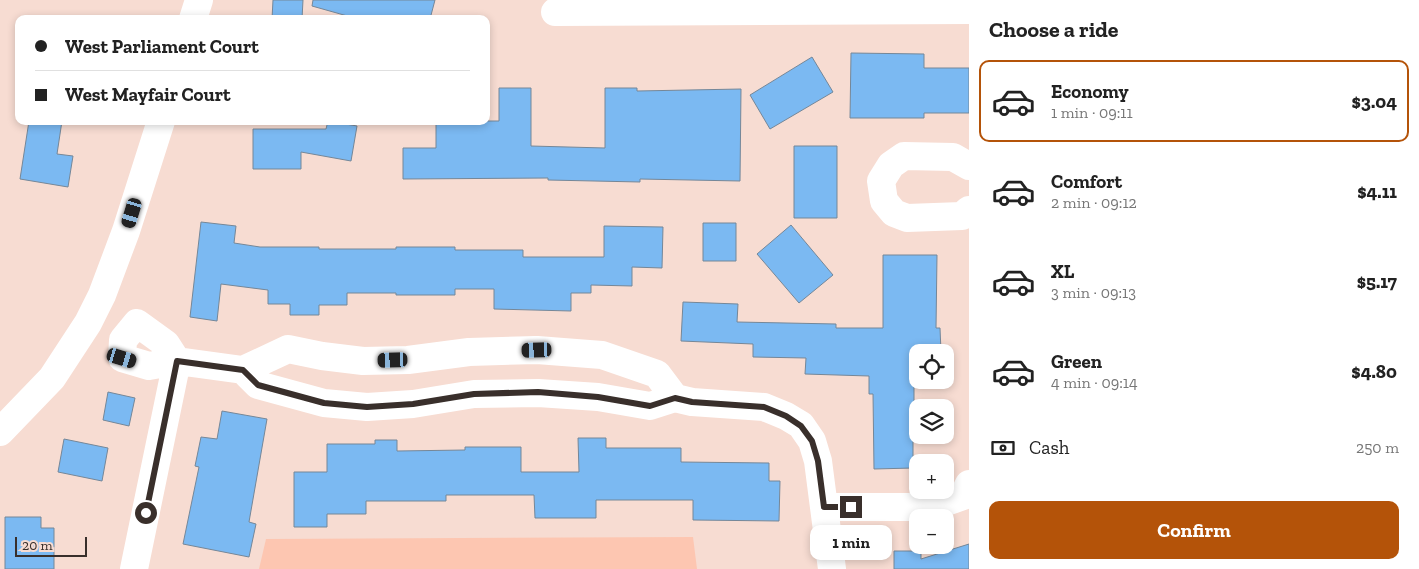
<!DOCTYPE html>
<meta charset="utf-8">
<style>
body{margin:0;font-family:"Zilla Slab",serif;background:#f6f6f6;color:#222;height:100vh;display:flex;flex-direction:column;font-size:19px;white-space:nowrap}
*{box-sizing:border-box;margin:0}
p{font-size:16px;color:#767676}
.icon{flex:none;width:28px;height:28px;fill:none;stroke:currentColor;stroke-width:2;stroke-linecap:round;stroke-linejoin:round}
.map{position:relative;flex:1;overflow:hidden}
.panel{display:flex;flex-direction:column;background:#fff;width:450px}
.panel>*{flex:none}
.guide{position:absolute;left:15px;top:15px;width:475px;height:110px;border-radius:10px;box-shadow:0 2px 8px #0003;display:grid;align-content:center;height:110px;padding:0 20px;background:#fff}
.fabs{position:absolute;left:909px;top:344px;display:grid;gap:10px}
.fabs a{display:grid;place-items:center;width:45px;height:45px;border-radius:10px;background:#fff;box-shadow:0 2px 8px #0003;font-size:25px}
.scale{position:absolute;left:15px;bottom:12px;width:72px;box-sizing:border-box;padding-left:5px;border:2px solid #392f2b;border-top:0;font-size:14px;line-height:18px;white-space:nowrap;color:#392f2b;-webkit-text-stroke:4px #f7dcd2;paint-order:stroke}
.end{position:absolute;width:22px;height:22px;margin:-11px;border:6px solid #392f2b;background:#fff;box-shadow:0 0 0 2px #fff}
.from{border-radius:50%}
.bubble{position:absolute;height:35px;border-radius:10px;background:#fff;box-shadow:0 2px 8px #0003;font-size:16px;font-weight:800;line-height:35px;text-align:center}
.car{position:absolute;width:15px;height:30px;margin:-15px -8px;border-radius:6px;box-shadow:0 0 4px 1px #0007;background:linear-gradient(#222 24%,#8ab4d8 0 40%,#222 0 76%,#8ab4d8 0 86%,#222 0)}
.guide b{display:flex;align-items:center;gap:18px;height:48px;font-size:19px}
.guide b+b{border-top:1px solid #e0e0e0}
.guide i{width:12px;height:12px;background:#222}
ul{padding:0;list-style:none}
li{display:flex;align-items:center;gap:15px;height:82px;margin:0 10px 8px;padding:0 10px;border:2px solid transparent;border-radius:10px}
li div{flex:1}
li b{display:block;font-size:19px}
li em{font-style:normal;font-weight:800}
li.selected{border-color:#b45309}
li>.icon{width:45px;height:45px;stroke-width:1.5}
h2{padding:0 20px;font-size:22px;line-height:60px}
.pay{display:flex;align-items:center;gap:12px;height:55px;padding:0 20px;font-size:19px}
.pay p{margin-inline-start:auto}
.button{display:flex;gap:10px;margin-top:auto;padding:10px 20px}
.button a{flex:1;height:58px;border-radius:10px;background:#b45309;color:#fff;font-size:20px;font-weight:800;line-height:58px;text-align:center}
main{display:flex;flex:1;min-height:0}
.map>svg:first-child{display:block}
.green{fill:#fdc6b1}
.building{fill:#7bb9f2;stroke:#758798}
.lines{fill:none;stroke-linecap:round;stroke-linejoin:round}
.minor{stroke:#fff;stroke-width:28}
.route{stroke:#392f2b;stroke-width:6}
</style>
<main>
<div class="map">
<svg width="969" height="569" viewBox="0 0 969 569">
<rect width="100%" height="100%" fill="#f7dcd2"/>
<!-- green -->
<path class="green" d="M693 537 697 569H259L266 539Z"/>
<!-- building -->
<path class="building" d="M273 0H303L302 19H272Z
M313 0H435L430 19H358L312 6Z
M851 53 924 54V68H969V113H924V118H850Z
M812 57 833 92 770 129 750 95Z
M499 88H531V146L605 148V88H637V91L741 89 740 181 640 179V182L548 180V178L403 179V148H436V121H499Z
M29 121H62L57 154 73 156 68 187 20 179Z
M328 121 357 126 351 161 301 152V169H253V129H326Z
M794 146H837V218H794Z
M201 222 236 226 234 243 260 247H319V249H396V247H455V250H523V257H604V226L663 227 662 268 632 267V286L591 285V293H571V311L494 309V289H455V295H396V293H347V305H319V315H290V304H268V290L221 284 217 321 190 317Z
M703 223H736V261H703Z
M791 225 833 275 799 303 757 254Z
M883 255H937L936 328H940L941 352H918V359H914V405H936V408H918V435H936H913V468L874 469 873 394H869V376L805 374 806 358 753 357V344L681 341 683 302 738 304 737 322 836 324V328H883Z
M108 392 135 398 129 426 103 420Z
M222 411 267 419 249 522 256 524 249 557 183 544 199 467 195 466 201 437 217 439Z
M578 438H606V448H681V462L769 463V481H780L779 521 693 520V500H596V518H535L534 495H446V501H366V514H327V527H294V472H327V444H375V440H397V451L465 450V447H521V472H579Z
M64 439 108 448 102 481 58 472Z
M5 517H41V528H54V569H5Z
M969 544V569H894V551H921V559Z"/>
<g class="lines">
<!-- minor -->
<path class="minor" d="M555 12 969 10
M193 19 199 0
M969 166 953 157 904 156 891 165 881 181 884 201 894 213 907 218 962 216 969 210
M137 323 166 344 177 361 149 366 122 358 123 340Z
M675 398 692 402 764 407 786 416 801 425 812 441 818 461 832 569
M0 432 52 378 88 323 102 295 126 231 161 121
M824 507H932L963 496 969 484
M134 569 177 361 243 370 288 349 322 356 363 361 408 360 469 352 537 350 602 355 657 374 675 398 650 406 598 397 538 393 474 394 413 404 367 407 324 403 258 385 243 370"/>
</g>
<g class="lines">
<!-- route -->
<path class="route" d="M146 513 177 361 243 370 258 385 324 403 367 407 413 404 474 394 538 392 598 397 650 406 675 398 692 402 764 407 786 416 801 426 812 441 818 461 824 507H851"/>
</g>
</svg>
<div class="fabs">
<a><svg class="icon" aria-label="locate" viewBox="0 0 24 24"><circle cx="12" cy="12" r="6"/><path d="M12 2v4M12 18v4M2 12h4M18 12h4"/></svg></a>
<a><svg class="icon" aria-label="layers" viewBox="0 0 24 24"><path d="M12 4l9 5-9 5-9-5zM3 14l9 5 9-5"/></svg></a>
<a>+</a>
<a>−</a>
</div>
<div class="scale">20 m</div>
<i class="end from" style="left:146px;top:513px"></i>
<i class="end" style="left:851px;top:507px"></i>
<div class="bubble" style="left:810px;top:525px;width:82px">1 min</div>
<i class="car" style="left:132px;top:213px;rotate:197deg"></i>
<i class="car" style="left:537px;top:350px;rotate:268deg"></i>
<i class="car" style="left:122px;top:358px;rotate:107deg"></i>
<i class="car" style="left:393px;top:360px;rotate:268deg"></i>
<div class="guide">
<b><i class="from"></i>West Parliament Court</b>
<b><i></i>West Mayfair Court</b>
</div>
</div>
<section class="panel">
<h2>Choose a ride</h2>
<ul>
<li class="selected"><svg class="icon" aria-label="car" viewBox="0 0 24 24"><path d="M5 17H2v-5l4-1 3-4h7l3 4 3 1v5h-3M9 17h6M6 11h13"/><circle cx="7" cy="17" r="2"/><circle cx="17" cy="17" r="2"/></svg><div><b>Economy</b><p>1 min · 09:11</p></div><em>$3.04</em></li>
<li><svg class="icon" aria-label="car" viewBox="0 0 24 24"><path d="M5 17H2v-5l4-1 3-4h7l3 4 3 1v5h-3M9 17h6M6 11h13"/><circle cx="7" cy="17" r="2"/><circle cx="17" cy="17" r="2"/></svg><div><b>Comfort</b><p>2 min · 09:12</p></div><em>$4.11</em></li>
<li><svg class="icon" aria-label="car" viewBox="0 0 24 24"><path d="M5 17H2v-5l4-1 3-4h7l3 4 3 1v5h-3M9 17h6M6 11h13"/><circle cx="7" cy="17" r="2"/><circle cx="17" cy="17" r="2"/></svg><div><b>XL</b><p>3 min · 09:13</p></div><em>$5.17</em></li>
<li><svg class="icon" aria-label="car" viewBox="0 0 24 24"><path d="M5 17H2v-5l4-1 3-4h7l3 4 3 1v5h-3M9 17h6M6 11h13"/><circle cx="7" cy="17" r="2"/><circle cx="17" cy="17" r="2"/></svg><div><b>Green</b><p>4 min · 09:14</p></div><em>$4.80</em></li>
</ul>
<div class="pay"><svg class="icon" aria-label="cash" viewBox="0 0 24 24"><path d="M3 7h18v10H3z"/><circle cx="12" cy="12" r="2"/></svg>Cash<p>250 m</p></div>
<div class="button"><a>Confirm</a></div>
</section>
</main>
